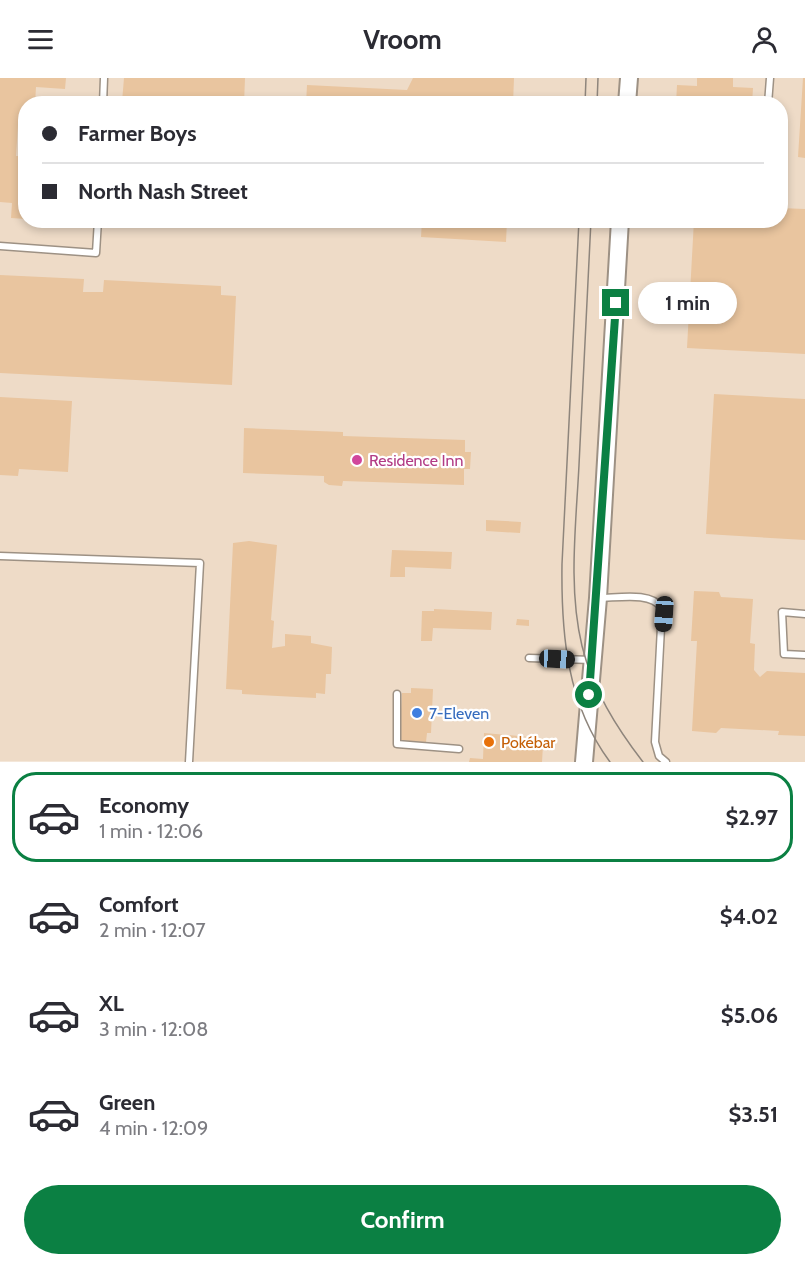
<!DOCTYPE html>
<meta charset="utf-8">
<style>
body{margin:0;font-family:Cabin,sans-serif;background:#f2f2f3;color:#2b2b33;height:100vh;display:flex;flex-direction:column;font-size:22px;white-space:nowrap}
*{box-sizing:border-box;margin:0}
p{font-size:20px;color:#7c7c81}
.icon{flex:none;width:33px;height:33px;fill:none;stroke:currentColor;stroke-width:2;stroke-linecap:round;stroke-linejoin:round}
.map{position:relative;height:684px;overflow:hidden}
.panel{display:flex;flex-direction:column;background:#fff;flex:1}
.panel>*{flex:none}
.top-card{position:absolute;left:18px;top:18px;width:770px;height:132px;border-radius:24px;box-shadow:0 3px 9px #0003;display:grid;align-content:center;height:132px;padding:0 24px;background:#fff}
.end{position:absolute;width:27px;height:27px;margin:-14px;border:8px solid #0b8043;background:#fff;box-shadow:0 0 0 3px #fff}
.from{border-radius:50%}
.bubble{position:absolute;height:42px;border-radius:21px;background:#fff;box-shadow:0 3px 9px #0003;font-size:20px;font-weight:700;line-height:42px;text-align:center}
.car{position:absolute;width:18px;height:36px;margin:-18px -9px;border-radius:8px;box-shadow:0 0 4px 2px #0007;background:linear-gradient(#222 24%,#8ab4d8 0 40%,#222 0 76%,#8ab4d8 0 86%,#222 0)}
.top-card b{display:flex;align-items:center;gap:21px;height:57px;font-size:22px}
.top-card b+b{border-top:2px solid #e1e1e2}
.top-card i{width:15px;height:15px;background:#2b2b33}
ul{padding:10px 0 0;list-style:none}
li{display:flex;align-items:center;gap:18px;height:90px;margin:0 12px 9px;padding:0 12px;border:3px solid transparent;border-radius:24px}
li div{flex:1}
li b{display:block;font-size:22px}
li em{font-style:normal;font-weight:700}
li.current{border-color:#0b8043}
li>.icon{width:54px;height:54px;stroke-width:1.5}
.primary-button{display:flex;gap:12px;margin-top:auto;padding:12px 24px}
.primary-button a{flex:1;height:69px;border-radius:36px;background:#0b8043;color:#fff;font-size:24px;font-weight:700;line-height:69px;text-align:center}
header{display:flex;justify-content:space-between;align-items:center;height:78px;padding:0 24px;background:#fff;font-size:27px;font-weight:700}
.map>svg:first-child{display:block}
.built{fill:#eedbc7;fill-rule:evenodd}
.building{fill:#e9c59f}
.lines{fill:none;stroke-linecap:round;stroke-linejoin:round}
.service-casing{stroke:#9d9184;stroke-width:9}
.tertiary-casing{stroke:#9d9184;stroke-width:20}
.service{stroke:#fff;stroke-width:6}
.tertiary{stroke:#fff;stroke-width:16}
.tram{stroke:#8e857c;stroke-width:1.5}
.route{stroke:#0b8043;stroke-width:8}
.hotel-dot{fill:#d1479c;stroke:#fff;stroke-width:2}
.shop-dot{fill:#3f7fe0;stroke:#fff;stroke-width:2}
.food-dot{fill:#e8710a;stroke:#fff;stroke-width:2}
.labels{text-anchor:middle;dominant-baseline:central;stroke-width:4.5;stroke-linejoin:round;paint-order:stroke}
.hotel-label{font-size:16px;fill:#b23c85;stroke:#fff;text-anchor:start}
.shop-label{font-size:16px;fill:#366cbe;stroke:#fff;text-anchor:start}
.food-label{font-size:16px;fill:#c56008;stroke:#fff;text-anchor:start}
</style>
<header><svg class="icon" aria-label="menu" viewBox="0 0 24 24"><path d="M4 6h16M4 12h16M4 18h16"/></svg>Vroom<svg class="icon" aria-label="person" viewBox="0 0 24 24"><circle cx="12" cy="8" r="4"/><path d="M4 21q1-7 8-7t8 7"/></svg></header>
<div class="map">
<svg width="805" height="684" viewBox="0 0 805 684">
<rect width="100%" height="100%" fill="#f4e7d9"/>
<!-- built -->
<path class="built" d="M0 0H805V684L0 683ZM26 26H780V142H26Z"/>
<!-- building -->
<path class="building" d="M0 0H66L65 11 36 9 35 26H26V47H18L16 78H26V141L11 140 12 125 0 124Z
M124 0H245L244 26 122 24Z
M413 0H514L513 26H306L307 7 407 12Z
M697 0H733V9L753 10 752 26H676L677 7 697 8Z
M803 0H805V80L798 79Z
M780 130 805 131V276L687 270 694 142H780Z
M422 142H507L506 164 421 159Z
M0 197 84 201 83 214H103L104 202 221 208V217L236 218 232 307 0 295Z
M714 316 805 321V462L706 456Z
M0 319 72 323 68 394 19 391 18 398 0 397Z
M244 350 343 354V358L465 362V374H471L470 391H464V407L343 403 342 408 329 407 324 404V398L243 395Z
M486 442 521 444 520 455 486 453Z
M249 463 277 467 271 542 274 543 272 570 285 568V556L311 558V565L332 569 331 596H326L325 616 316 615V620L242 616V612L226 611 233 465Z
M392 472 452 474 451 491 405 489V499H390Z
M694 513 719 514 721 519 753 521 750 565 755 566 754 592 760 599 767 593 805 595V658L778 657 779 653 721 650 716 655 692 653 697 563H691Z
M434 531 492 534 491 552 433 550 432 563H421L422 533H434Z
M517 541 529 542V548L516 547Z
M411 610 433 611 431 655H427L426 664 399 663 402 615H411Z
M484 655 541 660 540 667H543L542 684H469L470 680 483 681Z"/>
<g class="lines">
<defs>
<path id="service" d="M103 26 104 0
M768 26 770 0
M0 168 96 175 98 142
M0 478 200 485 189 684
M599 520C617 520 651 513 662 530L655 664 659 678 666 684
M805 536 782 534 784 576 805 577
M529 580 592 582
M397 616V666L459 671"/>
<path id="tertiary" d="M627 26 629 0
M584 684 598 520 620 142"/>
</defs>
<!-- service casing -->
<use href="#service" class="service-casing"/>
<!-- tertiary casing -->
<use href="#tertiary" class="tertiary-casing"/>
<!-- service -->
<use href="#service" class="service"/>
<!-- tertiary -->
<use href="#tertiary" class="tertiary"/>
<!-- tram -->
<path class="tram" d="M585 26 586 0
M597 26 598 0
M579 142 562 486C561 557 567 626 610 684
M591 142C587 224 583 306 579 387 576 447 568 510 582 568 593 612 616 649 643 684"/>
</g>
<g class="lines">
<!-- route -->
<path class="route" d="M589 617 616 225"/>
</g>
<!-- markers -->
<circle class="hotel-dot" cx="357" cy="382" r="6"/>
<circle class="shop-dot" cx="417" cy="635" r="6"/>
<circle class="food-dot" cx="489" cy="664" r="6"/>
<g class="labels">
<!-- hotel labels -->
<g class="hotel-label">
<text x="369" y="382">Residence Inn</text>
</g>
<!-- shop labels -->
<g class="shop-label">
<text x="429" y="635">7-Eleven</text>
</g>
<!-- food labels -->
<g class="food-label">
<text x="501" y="664">Pokébar</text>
</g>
</g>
</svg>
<i class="end from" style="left:589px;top:617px"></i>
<i class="end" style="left:616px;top:225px"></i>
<div class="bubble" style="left:638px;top:204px;width:99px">1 min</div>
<i class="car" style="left:664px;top:536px;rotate:184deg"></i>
<i class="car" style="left:557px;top:581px;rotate:93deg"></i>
<div class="top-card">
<b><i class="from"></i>Farmer Boys</b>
<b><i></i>North Nash Street</b>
</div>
</div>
<section class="panel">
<ul>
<li class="current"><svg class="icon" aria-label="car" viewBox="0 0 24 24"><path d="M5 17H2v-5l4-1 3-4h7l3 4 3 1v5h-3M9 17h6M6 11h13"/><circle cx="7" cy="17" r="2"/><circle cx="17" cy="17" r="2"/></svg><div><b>Economy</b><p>1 min · 12:06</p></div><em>$2.97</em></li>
<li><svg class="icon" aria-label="car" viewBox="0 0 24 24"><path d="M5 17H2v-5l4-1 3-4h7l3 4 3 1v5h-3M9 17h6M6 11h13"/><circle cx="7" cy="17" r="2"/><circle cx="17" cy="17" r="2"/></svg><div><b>Comfort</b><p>2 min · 12:07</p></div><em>$4.02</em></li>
<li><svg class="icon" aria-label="car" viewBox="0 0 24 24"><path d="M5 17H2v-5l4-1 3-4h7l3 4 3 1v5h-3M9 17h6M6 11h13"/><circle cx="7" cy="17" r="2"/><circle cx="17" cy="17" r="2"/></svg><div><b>XL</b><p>3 min · 12:08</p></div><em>$5.06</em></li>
<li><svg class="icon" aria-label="car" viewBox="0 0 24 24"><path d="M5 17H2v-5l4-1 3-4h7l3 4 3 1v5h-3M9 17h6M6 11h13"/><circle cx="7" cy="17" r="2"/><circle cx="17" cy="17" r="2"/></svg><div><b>Green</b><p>4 min · 12:09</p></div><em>$3.51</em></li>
</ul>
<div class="primary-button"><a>Confirm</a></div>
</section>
